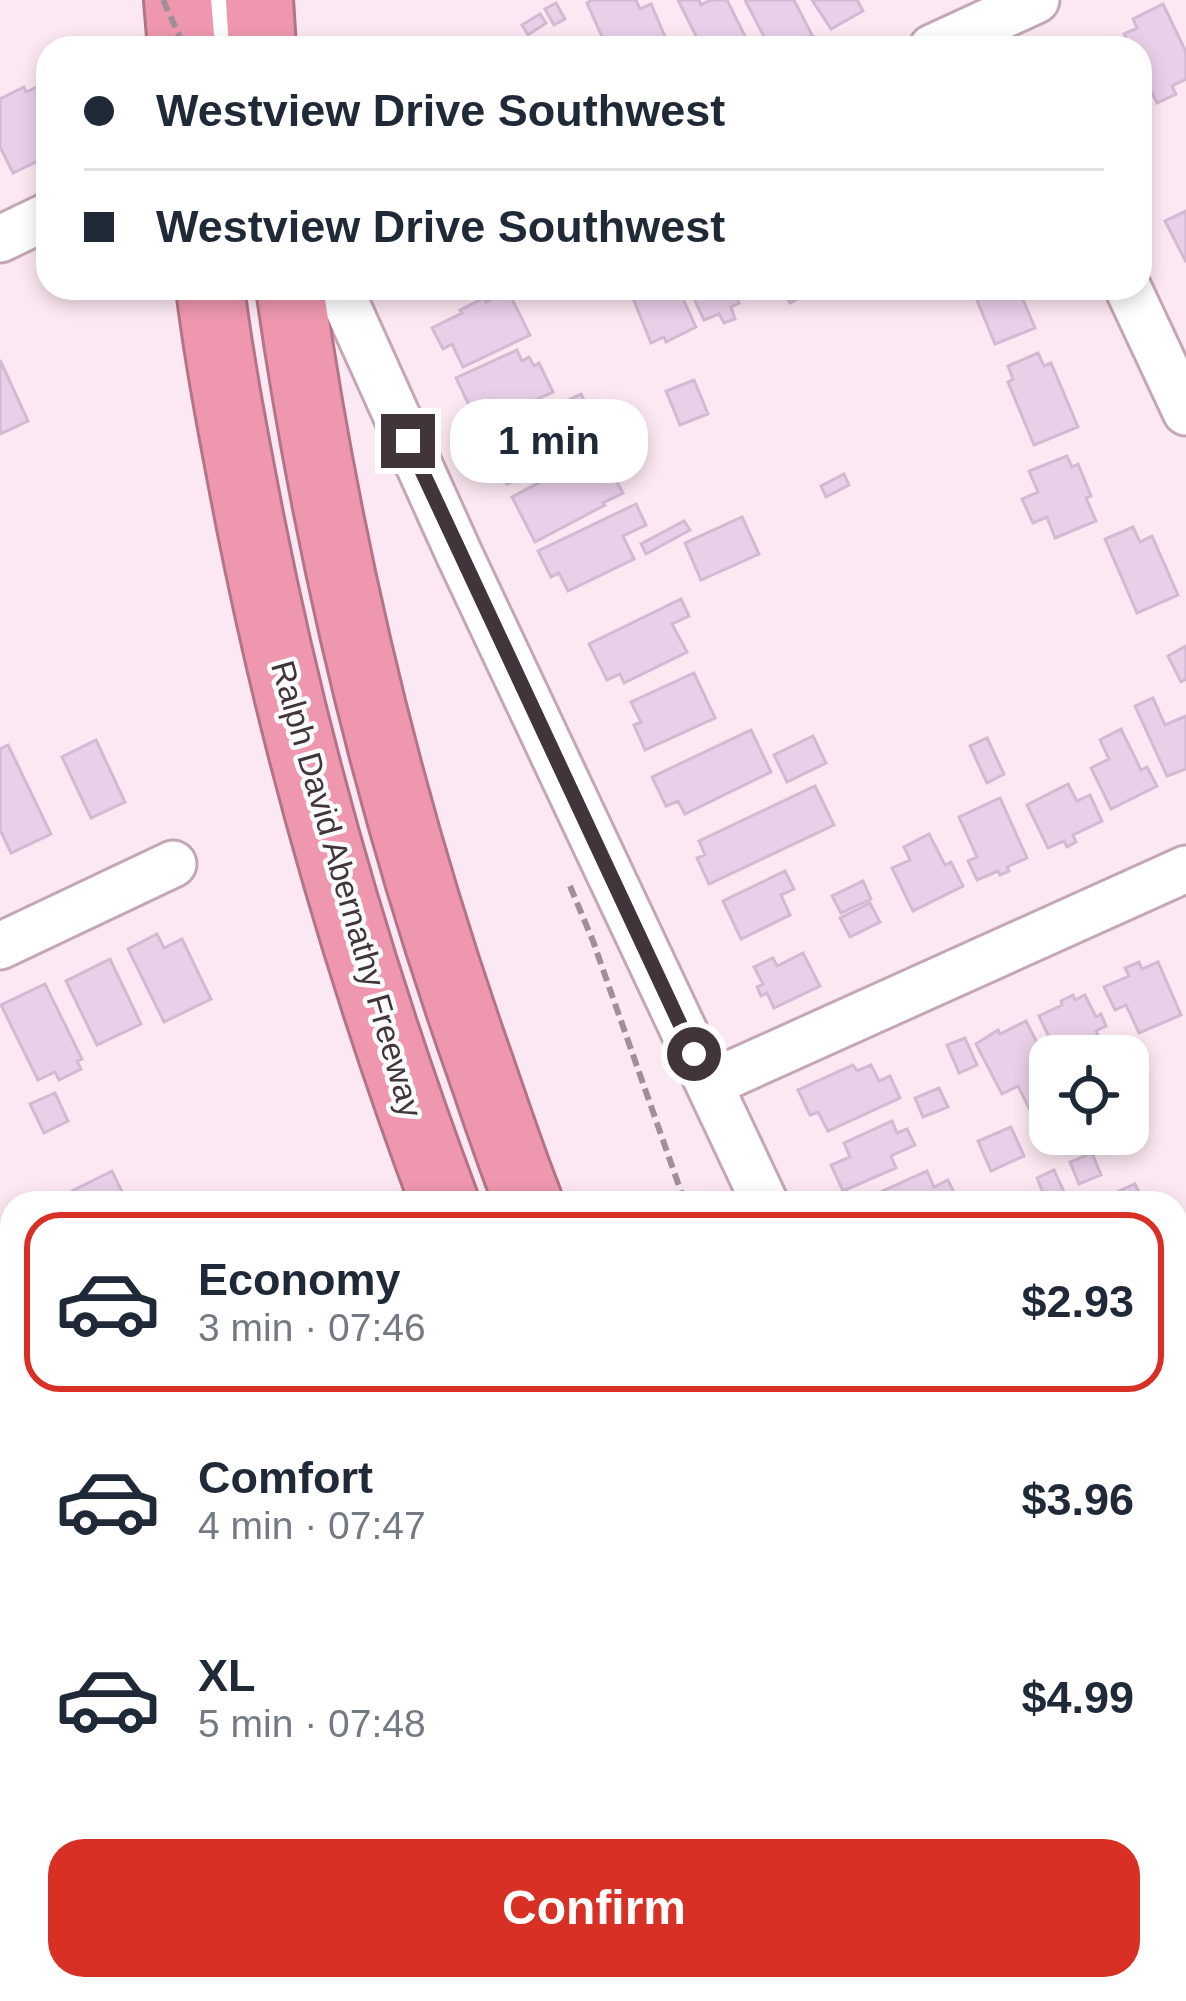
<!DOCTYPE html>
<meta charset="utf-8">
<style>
body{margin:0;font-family:Arial,sans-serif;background:#f2f2f3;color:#1f2937;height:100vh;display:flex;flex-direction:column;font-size:45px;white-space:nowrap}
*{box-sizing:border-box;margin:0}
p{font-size:39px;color:#747a83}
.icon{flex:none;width:66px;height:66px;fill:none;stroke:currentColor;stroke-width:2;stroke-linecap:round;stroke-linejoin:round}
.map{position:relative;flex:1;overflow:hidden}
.details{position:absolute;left:0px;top:1191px;width:1188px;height:810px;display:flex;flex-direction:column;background:#fff;border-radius:36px 36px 0 0;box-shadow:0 6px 18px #0003}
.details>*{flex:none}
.banner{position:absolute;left:36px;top:36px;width:1116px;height:264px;border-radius:36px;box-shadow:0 6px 18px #0003;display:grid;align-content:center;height:264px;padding:0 48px;background:#fff}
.fabs{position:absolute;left:1029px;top:1035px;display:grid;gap:24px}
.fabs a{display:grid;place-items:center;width:120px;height:120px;border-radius:24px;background:#fff;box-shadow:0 6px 18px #0003;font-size:60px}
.end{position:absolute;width:54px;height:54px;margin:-27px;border:15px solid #41343b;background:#fff;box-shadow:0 0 0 6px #fff}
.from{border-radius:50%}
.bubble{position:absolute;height:84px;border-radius:36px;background:#fff;box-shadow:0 6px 18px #0003;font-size:39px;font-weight:800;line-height:84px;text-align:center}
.banner b{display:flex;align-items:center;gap:42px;height:114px;font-size:45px}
.banner b+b{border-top:3px solid #e0e1e3}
.banner i{width:30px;height:30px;background:#1f2937}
ul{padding:21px 0 0;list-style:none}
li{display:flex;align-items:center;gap:36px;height:180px;margin:0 24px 18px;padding:0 24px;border:6px solid transparent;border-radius:36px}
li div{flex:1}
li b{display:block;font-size:45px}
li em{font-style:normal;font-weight:800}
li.current{border-color:#d93025}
li>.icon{width:108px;height:108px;stroke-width:1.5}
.cta{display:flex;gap:24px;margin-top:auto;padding:24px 48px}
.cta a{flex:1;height:138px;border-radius:36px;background:#d93025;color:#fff;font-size:48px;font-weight:800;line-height:138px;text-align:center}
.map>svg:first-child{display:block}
.building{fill:#e9d0e9;stroke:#d2bad2;stroke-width:3}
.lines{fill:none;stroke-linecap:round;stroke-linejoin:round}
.minor-casing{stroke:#c5a6b7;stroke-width:51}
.highway-casing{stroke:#b27486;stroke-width:72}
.path{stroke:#9f8f97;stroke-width:6;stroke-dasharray:12 6;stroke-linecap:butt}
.minor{stroke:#fff;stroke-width:45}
.highway{stroke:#ef97af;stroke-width:66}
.path-bridge{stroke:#9f8f97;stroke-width:6;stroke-dasharray:12 6;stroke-linecap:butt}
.route{stroke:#41343b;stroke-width:15}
.labels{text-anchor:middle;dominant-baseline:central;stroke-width:9;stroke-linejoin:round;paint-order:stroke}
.street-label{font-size:33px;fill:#41343b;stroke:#fbfbfb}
</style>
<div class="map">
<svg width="1186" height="2001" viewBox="0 0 1186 2001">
<rect width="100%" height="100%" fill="#fce8f2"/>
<!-- building -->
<path class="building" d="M592 0H636L640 9 651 4 670 48H607L587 3Z
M678 0H699L701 5 711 0H727L751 48H702Z
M745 0H794L812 35 786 48H770Z
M812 0H857L863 11 831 29Z
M556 3 565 19 554 25 545 9Z
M1163 4 1186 52V79L1172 86 1176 94 1157 103 1140 68V48H1131L1124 34 1137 28 1133 19Z
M540 14 546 23 528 35 522 25Z
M39 86 48 105V156L13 173 0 147V99L24 87 26 92Z
M1186 211V262L1165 221Z
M629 288H678L696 327 666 342 664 337 651 343Z
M689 288H740L734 291 739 303 731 307 735 319 724 323 719 314 704 320Z
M782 288H808L810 292 790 303Z
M972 288H1018L1035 328 995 344Z
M508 291 530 335 463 367 452 344 443 349 432 328 462 313 460 310 484 298 486 302Z
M517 350 522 361 529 357 534 366 539 363 553 392 479 426 456 378Z
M1038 353 1044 366 1051 363 1078 427 1034 445 1008 382 1013 379 1008 366Z
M0 360 28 421 0 434Z
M694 380 708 414 680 425 666 391Z
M581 394 601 435 578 446 580 449 507 484 486 440Z
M613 444 628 473 616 480 623 493 603 503 605 505 535 542 512 497Z
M1067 456 1072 467 1078 464 1091 496 1086 498 1096 521 1055 538 1047 517 1033 523 1022 499 1038 492 1029 471Z
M844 474 849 485 826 497 821 486Z
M636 504 646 525 623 536 634 559 568 591 559 573 551 577 538 551Z
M742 517 759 554 701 580 685 543Z
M684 521 690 530 646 554 641 544Z
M1133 527 1140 542 1152 536 1178 595 1137 613 1105 539Z
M681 599 689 616 672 624 687 652 624 683 620 674 607 680 589 644Z
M1186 646V679L1181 682 1168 656Z
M694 673 715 718 645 750 634 725 641 722 631 702Z
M1153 698 1165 725 1186 716V769L1167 776 1135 706Z
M1121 729 1141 770 1147 767 1157 786 1111 809 1091 768 1109 759 1100 740Z
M751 730 771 772 685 814 678 801 666 806 652 777Z
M813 736 826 763 787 782 774 755Z
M987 738 1004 774 987 783 970 746Z
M96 740 125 802 91 818 62 757Z
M8 745 51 834 11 853 0 830V749Z
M1068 784 1077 801 1090 795 1102 821 1073 835 1076 842 1067 847 1064 841 1048 848 1027 805Z
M815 786 834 825 709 884 697 858 705 855 699 841Z
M1000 798 1027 858 1007 867 1009 871 1000 875 998 871 977 880 968 861 977 857 959 817Z
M929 834 945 865 951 862 963 886 913 911 892 868 910 860 904 847Z
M785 871 794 889 781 895 790 915 741 939 723 901Z
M863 881 871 899 841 913 832 896Z
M870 903 880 922 850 937 840 918Z
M157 934 164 948 182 939 211 999 164 1022 128 949Z
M803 953 820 986 774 1008 767 993 761 996 757 987 763 984 754 967 773 958 777 966Z
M110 959 141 1024 97 1045 66 981Z
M1139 962 1142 969 1158 962 1181 1015 1139 1033 1126 1005 1115 1010 1104 987 1129 976 1125 968Z
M45 984 82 1059 77 1061 81 1069 59 1080 55 1072 38 1080 1 1005Z
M1073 995 1075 1000 1085 995 1096 1017 1101 1014 1106 1026 1096 1031 1102 1044 1076 1056H1058L1039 1016 1062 1005 1061 1001Z
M1026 1021 1050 1068V1097L1029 1108 1018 1086 1002 1094 976 1044 998 1030 1000 1034Z
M965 1038 977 1065 959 1073 947 1045Z
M1135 1052 1145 1079 1128 1086 1126 1056Z
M853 1065 857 1071 871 1065 879 1081 890 1076 900 1098 828 1131 818 1112 810 1115 798 1090Z
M939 1088 948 1107 923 1117 915 1098Z
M55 1093 68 1121 44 1133 30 1104Z
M1050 1106V1127L1042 1131 1034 1114Z
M892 1121 897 1133 907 1129 915 1145 891 1156 896 1168 843 1191 831 1165 850 1157 844 1143Z
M1011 1127 1024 1156 991 1171 978 1141Z
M1092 1153 1101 1175 1079 1184 1070 1162Z
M1054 1170 1065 1194 1047 1202 1037 1178Z
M112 1171 124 1196 111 1203H77L72 1191Z
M927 1171 934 1187 948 1180 959 1203H867L865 1199Z
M1135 1184 1144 1203H1125L1119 1191Z
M1186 1228V1278L1176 1283V1232Z
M12 1299V1359L0 1335V1306Z
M0 1588 12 1612V1657L0 1663Z
M1180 1591 1186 1604V1622L1176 1626V1592Z
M1186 1719V1774L1176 1779V1724Z
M1186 1795V1859L1176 1864V1800Z
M1186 1877V1913L1176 1892V1882Z
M323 1989H357L363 2001H311L310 1998 324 1991Z
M386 1989H439L445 2001H392Z"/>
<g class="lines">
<defs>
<path id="minor" d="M210 0 232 48
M932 48 1036 0
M0 239 48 216
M339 288 460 556 765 1203
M1128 288 1186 412
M0 946 173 864
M709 1084 1186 869
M1176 1366 1186 1361
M0 1497 12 1491
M1176 1671 1186 1667
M0 1967 16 2001
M251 1989 256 2001
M1135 1989 1140 2001
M131 2001 156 1989"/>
<path id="highway" d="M178 0 182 48
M259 0 262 48
M210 288C220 367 235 443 250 521 296 754 362 981 445 1203
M290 288C328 553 390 813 480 1066 496 1112 511 1158 529 1203
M814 1989 820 2001
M901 1989 907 2001"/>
</defs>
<!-- minor casing -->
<use href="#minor" class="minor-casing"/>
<!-- highway casing -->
<use href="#highway" class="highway-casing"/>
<!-- path -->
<path class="path" d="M570 886 593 941 685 1203
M1086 1989 1092 2001"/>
<!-- minor -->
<use href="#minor" class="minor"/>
<!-- highway -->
<use href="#highway" class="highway"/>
<!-- path-bridge -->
<path class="path-bridge" d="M163 0 185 48"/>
</g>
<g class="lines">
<!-- route -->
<path class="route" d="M408 441 694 1054"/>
</g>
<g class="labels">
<!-- street labels -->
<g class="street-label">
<text transform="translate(347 889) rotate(74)">Ralph David Abernathy Freeway</text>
</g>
</g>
</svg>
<div class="fabs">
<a><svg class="icon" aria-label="locate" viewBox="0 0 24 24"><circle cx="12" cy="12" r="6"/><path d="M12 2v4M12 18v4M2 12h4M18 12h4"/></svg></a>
</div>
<i class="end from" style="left:694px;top:1054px"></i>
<i class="end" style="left:408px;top:441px"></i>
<div class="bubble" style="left:450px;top:399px;width:198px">1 min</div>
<div class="banner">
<b><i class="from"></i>Westview Drive Southwest</b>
<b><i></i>Westview Drive Southwest</b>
</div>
<section class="details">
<ul>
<li class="current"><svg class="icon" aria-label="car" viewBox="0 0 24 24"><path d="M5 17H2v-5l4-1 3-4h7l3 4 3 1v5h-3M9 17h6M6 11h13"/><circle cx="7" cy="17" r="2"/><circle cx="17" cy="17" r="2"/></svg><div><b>Economy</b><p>3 min · 07:46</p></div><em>$2.93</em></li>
<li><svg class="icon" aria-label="car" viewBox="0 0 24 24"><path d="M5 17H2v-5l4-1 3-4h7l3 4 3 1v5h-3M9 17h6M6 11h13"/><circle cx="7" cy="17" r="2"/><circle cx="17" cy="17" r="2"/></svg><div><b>Comfort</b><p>4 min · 07:47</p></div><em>$3.96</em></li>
<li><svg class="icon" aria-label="car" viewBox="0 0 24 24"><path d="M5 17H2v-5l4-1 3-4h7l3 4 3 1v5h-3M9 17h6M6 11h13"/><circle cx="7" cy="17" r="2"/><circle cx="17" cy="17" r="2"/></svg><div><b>XL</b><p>5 min · 07:48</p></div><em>$4.99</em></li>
</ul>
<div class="cta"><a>Confirm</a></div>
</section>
</div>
